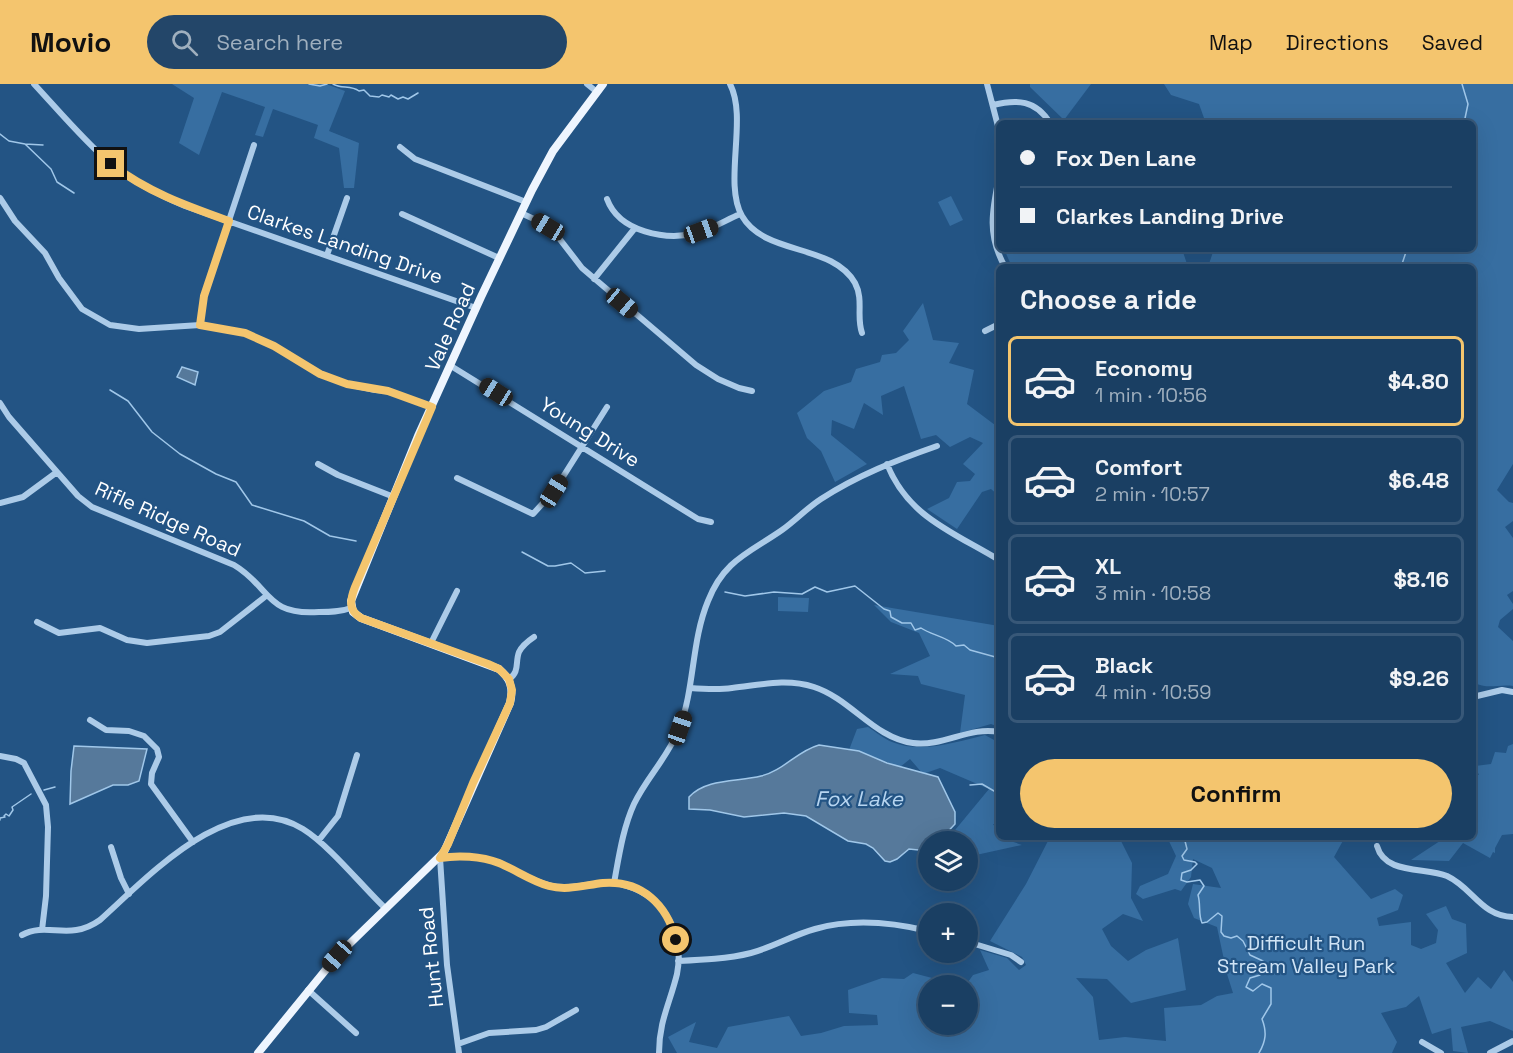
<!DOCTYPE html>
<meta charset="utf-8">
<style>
body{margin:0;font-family:"Space Grotesk",sans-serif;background:#234669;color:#f1f3f6;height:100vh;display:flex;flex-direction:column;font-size:22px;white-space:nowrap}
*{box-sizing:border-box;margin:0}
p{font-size:20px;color:#9fafbe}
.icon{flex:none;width:33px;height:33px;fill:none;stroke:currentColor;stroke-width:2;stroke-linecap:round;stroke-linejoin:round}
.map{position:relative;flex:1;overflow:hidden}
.sheet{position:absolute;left:996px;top:180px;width:480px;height:576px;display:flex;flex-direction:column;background:#1a3f63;border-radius:9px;box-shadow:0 6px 24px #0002,0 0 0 2px #385878}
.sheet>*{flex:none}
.guide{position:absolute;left:996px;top:36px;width:480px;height:132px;border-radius:9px;box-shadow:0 6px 24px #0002,0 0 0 2px #385878;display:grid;align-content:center;height:132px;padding:0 24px;background:#1a3f63}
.controls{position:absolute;left:918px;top:747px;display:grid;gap:12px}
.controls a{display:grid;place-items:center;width:60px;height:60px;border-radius:50%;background:#1a3f63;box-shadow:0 6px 24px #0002,0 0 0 2px #385878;font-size:30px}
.end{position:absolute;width:27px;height:27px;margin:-14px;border:8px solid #f4c56e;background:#111;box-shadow:0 0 0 3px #111}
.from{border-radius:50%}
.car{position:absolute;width:18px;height:36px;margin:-18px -9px;border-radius:8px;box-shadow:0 0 4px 2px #0007;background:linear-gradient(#222 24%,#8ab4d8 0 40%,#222 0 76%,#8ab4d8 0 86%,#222 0)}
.guide b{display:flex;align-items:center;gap:21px;height:57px;font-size:22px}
.guide b+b{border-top:2px solid #385878}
.guide i{width:15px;height:15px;background:#f1f3f6}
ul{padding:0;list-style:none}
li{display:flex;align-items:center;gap:18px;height:90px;margin:0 12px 9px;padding:0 12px;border:3px solid #385878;border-radius:9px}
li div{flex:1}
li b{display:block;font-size:22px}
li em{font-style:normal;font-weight:600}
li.selected{border-color:#f4c56e}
li>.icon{width:54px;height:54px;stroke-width:1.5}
h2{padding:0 24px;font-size:27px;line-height:72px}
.action{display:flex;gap:12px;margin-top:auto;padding:12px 24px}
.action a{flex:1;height:69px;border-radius:36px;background:#f4c56e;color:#111;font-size:24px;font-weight:600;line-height:69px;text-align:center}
header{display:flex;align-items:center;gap:36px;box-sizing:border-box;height:84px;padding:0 30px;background:#f4c56e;color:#111}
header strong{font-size:28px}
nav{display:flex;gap:33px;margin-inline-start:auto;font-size:21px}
.search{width:420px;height:54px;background:#234669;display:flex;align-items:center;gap:15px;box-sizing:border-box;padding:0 21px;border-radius:33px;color:#9fafbe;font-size:22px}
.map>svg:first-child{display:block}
.green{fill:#376ea1}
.water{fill:#56799b;stroke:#a0c7e9;stroke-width:1.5}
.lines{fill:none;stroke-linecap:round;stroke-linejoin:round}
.stream{stroke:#a0c7e9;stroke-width:1.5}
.minor{stroke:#accbe8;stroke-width:6}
.major{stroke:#eef5fe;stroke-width:8}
.route{stroke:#f4c56e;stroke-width:8}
.labels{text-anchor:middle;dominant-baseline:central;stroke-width:4.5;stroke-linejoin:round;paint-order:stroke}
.street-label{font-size:20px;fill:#fff;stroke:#235484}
.park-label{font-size:20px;fill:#d0e4f6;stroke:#235484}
.water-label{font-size:21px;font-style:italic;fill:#b7d5f0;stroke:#235484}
</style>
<header>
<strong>Movio</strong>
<div class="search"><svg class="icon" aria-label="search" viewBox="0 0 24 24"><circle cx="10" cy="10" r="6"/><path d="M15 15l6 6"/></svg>Search here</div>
<nav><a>Map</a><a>Directions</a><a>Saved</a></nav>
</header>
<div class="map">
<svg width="1513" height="969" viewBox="0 0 1513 969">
<rect width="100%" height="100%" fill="#235484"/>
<!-- green -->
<path class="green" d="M172 0H326L345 7 329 47 359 59 354 104H344L339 64 314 54 318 41 273 25 263 53 255 51 265 23 222 8 199 71 179 59 194 14Z
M1030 0H1091L1064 36 1030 3Z
M1164 0H1513V380L1497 406 1509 418 1513 419V437L1505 443 1513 454V507L1507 511 1513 520V525L1500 536 1498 543 1513 557V602C1501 600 1488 605 1477 600L1473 601V183H1208L1214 165H1473V39H1199L1204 34 1199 20 1171 11Z
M951 112 963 136 950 142 938 118Z
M1004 165H1182L1188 183H1062L1056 178 1048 183H1012Z
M923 219 933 256 959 259 949 279 974 286 967 320 999 344V412L991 405 982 408 957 445 927 425 949 414 957 398 970 397 975 390 963 380 983 359 970 353 950 363 936 351 921 355 904 302 881 312 883 331 864 319 854 345 832 336 831 351 867 380 835 398 821 367 807 354 797 329 824 307 851 298 856 285 880 278 882 271 896 269 909 256 903 247Z
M778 513 809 514 808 528 778 527Z
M874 521 999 542V643L991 640 960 649 965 611 921 600 918 592 890 590 930 572 919 549 891 538Z
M868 643C876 648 884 655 892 658 921 670 956 658 985 651L994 656H999V740H993L999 749V753L1022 761 976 771H968V758L946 757 989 705 940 684 923 690 910 675 900 683C885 678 864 667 849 666L857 645Z
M1513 660V750L1502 751 1495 764V769L1493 768 1490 774 1463 759 1449 777 1411 776 1446 753H1473V691H1479L1475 682 1491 680 1495 668 1506 669 1508 662Z
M1050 753H1119L1132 779 1131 814 1143 837 1123 830 1102 845 1111 862 1128 877 1146 866 1178 854 1186 906 1131 919 1107 895 1076 894 1093 913 1099 956 1125 953 1166 957 1164 924 1201 921 1217 912 1233 909 1227 890 1217 843 1194 834 1188 820 1193 800 1221 804 1212 784 1193 775 1191 793 1181 807 1175 805 1143 815 1136 810 1140 802 1168 790 1176 772 1167 753H1345L1334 773 1371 815 1395 805 1403 811 1398 826 1377 834 1379 842 1411 838V861L1421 865 1436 859 1438 846 1426 830 1446 822 1452 835 1466 840 1467 869 1446 879 1465 909 1478 893 1491 905 1504 886 1513 898V947L1490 937 1461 943 1468 969 1453 967 1451 944 1432 950 1419 912 1406 923 1381 929 1397 958 1392 969H677L668 953 696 938 689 958 717 964 728 943 789 932 801 952 821 949 844 942 878 941 877 931 849 929 848 906 882 894 904 895 913 889 936 895 938 901 928 902V940H968V902L966 901 973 891 989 886 980 866 1007 874 1019 886 1026 881 1022 873 990 857 1026 800Z"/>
<!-- water -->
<path class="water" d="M182 283 198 288 195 301 177 293Z
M819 661 859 667 887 679 938 693 955 728V740L939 757 928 758V767L909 765 897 775 890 778 885 777 873 764 866 760 848 757 806 732 784 729 744 733 710 726 689 725V713C706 694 738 698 761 692 783 687 797 667 819 661Z
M74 662 147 665 139 697 128 701H113L70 720 71 687Z"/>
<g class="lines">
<!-- stream -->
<path class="stream" d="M309 0 320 2 327 0
M333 0C341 5 351 1 359 7L364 6 370 12 379 13 382 11 389 13 391 11 398 15 403 13 408 15 418 9
M1462 0 1468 20 1464 39
M0 50 9 57 25 60 51 85 57 98 74 109
M25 60 43 61
M1401 183 1407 165
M110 306 128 317 152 348 180 370 216 390 236 398 252 421 304 437 330 452 356 457
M522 468 548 482H555L571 479 585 489 605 487
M725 508 745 512 774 508 802 510 815 503 827 508 855 502 884 525 890 527 891 533 902 539H911L915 546 921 544C931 551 948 553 956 562L964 561 970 566 999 574
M970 701 982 700 994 707H999
M44 706 55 703
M0 736V734L5 733 4 732 6 730 9 732 13 726 12 723 31 710
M1184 753 1187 765 1182 772 1184 776 1195 778 1197 780 1191 786 1182 789 1181 796 1187 798 1200 796 1204 802 1198 811C1201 821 1198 830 1202 839L1207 838 1218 829 1222 832 1221 848 1224 852 1231 854 1237 852 1243 857 1250 871 1263 877 1265 882 1260 891 1250 894 1246 903 1253 907 1262 900 1271 904V920L1262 935C1267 948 1266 957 1259 969"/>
<!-- minor -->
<path class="minor" d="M34 0C59 27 84 57 112 81 134 99 159 111 185 122L476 224
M587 0 597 8
M730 0C748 34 723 99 742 132 765 172 832 159 855 199 864 216 856 232 862 249
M987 0 999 46
M993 21C1017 15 1036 16 1050 39
M400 63 415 75 526 118
M999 93C992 127 987 151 1005 183
M0 114 15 137 45 169 59 194 82 225 110 241 139 245 200 241 245 249 274 262 320 290 347 300 375 306 388 307 432 323
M607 115C619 148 666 157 697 149 712 145 726 136 740 130
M521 129 536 136 555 149 582 184 696 281 718 295 739 304 752 307
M402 130 499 174
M327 171 347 114
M594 195 635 144
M200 241 204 212 254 61
M985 247 999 240
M451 282 698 435 711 438
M0 319 9 333 78 412 92 423 234 481C271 503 265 532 319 528 330 528 340 528 351 524
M318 380 338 391 394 413
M887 380C908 433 953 448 999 476
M457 394 533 430 554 407 607 323
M0 419 23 413 57 388
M37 538 59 549 100 544 127 556 147 559 209 552 220 548 266 512
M431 559 457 507
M509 595C520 588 515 578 519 568 522 562 528 557 534 553
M690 604C704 605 718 606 732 604 760 601 786 594 814 603 851 615 874 654 913 659 943 663 970 642 999 648
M1477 612 1502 606 1513 608
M90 636 106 646 129 647 144 652 157 665 159 673 152 689 151 700 193 758
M0 672 16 675 24 679 46 721 48 743 46 812 42 846
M319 756 338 732 357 671
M1377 762C1385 791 1425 783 1447 792 1473 804 1481 832 1513 833
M111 763 121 794 129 810
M614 799C619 772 623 744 634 720 647 693 668 673 679 645 695 604 691 558 708 517 724 476 749 469 782 446 796 436 807 424 821 415 858 391 897 376 937 362
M22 851C48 837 69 858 100 836 148 793 232 701 303 745 330 762 361 801 385 824
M968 858 1011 871 1021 878
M678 877C702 876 727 875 751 869 773 863 793 851 815 845 853 834 891 838 928 847
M308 906 356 949
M1422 958 1441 969
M458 960 489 949 536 946 546 943 576 926
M459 969 447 881 440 774C458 771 480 772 498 779 516 786 533 798 552 802 575 807 598 795 620 800 662 809 685 848 677 890 670 919 659 937 659 969
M1490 969 1513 957"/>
<!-- major -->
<path class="major" d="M258 969 337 872 444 768 510 619C514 604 510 594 499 585L361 534 353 528 351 517 418 352 481 213 532 106 553 67 603 0"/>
</g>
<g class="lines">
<!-- route -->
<path class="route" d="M111 80C147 108 187 122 229 137L204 212 200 241 245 249 274 262 320 290 347 300 388 307 432 323 355 503C350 516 348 526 361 534L488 580 499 585 509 595 512 606 510 619 473 699 448 760 440 774C458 771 481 772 499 779 516 786 531 797 549 802 567 807 585 801 603 799 642 796 667 821 676 856"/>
</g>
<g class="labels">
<!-- street labels -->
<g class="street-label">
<text transform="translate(345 160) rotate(19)">Clarkes Landing Drive</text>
<text transform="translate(450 243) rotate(-66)">Vale Road</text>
<text transform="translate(590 348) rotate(32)">Young Drive</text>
<text transform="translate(168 435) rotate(24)">Rifle Ridge Road</text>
<text transform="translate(431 873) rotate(-96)">Hunt Road</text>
</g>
<!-- park labels -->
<g class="park-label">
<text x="1306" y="859">Difficult Run<tspan x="1306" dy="23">Stream Valley Park</tspan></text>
</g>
<!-- water labels -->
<g class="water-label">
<text x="859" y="714">Fox Lake</text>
</g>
</g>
</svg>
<div class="controls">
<a><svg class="icon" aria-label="layers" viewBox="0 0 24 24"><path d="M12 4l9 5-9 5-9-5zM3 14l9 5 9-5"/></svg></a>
<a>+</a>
<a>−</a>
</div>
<i class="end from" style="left:676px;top:856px"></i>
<i class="end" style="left:111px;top:80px"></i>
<i class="car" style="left:548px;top:143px;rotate:301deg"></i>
<i class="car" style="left:701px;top:147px;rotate:70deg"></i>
<i class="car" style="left:622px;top:219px;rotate:130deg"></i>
<i class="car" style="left:496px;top:308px;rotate:302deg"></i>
<i class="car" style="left:554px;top:407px;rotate:32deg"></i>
<i class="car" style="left:680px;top:644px;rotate:19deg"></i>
<i class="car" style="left:337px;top:872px;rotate:221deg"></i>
<div class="guide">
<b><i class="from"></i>Fox Den Lane</b>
<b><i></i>Clarkes Landing Drive</b>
</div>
<section class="sheet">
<h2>Choose a ride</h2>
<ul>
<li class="selected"><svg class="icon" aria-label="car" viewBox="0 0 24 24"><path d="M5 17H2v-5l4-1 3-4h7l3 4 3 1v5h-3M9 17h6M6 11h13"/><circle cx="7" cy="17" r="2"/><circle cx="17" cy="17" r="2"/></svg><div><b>Economy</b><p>1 min · 10:56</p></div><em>$4.80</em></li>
<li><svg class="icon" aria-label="car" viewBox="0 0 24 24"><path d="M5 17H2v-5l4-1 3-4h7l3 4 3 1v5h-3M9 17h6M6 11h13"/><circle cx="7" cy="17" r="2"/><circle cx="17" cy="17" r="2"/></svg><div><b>Comfort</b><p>2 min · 10:57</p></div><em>$6.48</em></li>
<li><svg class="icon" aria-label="car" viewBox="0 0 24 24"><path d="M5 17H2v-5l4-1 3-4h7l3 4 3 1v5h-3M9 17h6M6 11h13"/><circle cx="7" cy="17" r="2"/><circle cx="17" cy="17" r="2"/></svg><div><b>XL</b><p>3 min · 10:58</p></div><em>$8.16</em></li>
<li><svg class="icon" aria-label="car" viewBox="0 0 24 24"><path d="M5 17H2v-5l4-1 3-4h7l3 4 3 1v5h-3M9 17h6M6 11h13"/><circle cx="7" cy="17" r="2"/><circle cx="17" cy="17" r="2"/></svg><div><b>Black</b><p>4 min · 10:59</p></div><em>$9.26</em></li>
</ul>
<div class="action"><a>Confirm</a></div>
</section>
</div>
